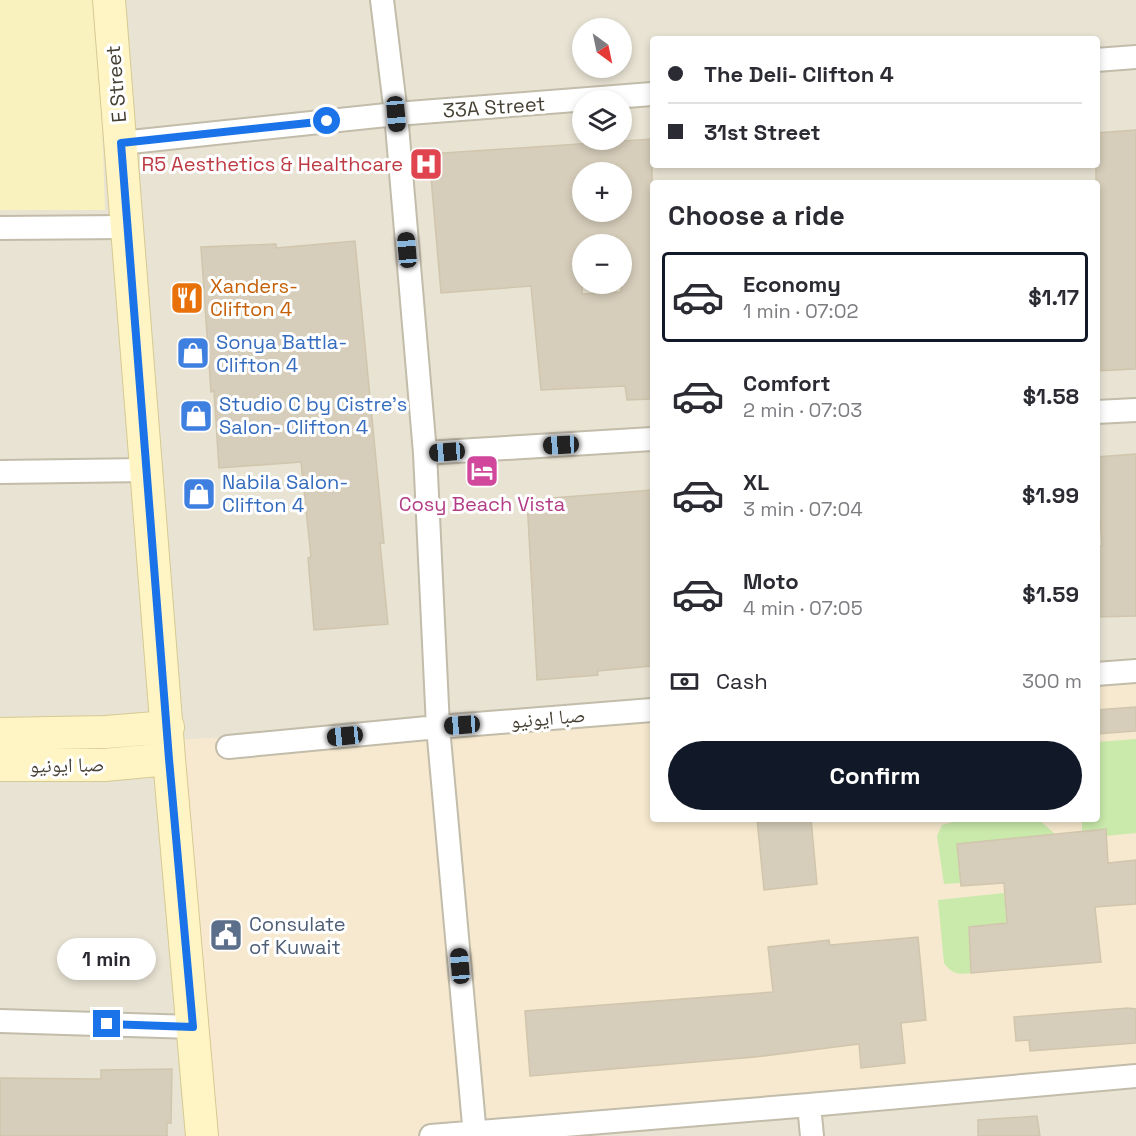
<!DOCTYPE html>
<meta charset="utf-8">
<style>
body{margin:0;font-family:"Space Grotesk","Noto Naskh Arabic",sans-serif;background:#f2f2f3;color:#2b2b33;height:100vh;display:flex;flex-direction:column;font-size:22px;white-space:nowrap}
*{box-sizing:border-box;margin:0}
p{font-size:20px;color:#7c7c81}
.icon{flex:none;width:33px;height:33px;fill:none;stroke:currentColor;stroke-width:2;stroke-linecap:round;stroke-linejoin:round}
.map{position:relative;flex:1;overflow:hidden}
.drawer{position:absolute;left:650px;top:180px;width:450px;height:642px;display:flex;flex-direction:column;background:#fff;border-radius:6px;box-shadow:0 3px 9px #0003}
.drawer>*{flex:none}
.top-card{position:absolute;left:650px;top:36px;width:450px;height:132px;border-radius:6px;box-shadow:0 3px 9px #0003;display:grid;align-content:center;height:132px;padding:0 18px;background:#fff}
.needle{width:39px;rotate:147deg}
.tools{position:absolute;left:572px;top:18px;display:grid;gap:12px}
.tools a{display:grid;place-items:center;width:60px;height:60px;border-radius:50%;background:#fff;box-shadow:0 3px 9px #0003;font-size:30px}
.end{position:absolute;width:27px;height:27px;margin:-14px;border:8px solid #1a73e8;background:#fff;box-shadow:0 0 0 3px #fff}
.from{border-radius:50%}
.bubble{position:absolute;height:42px;border-radius:21px;background:#fff;box-shadow:0 3px 9px #0003;font-size:20px;font-weight:700;line-height:42px;text-align:center}
.car{position:absolute;width:18px;height:36px;margin:-18px -9px;border-radius:8px;box-shadow:0 0 4px 2px #0007;background:linear-gradient(#222 24%,#8ab4d8 0 40%,#222 0 76%,#8ab4d8 0 86%,#222 0)}
.top-card b{display:flex;align-items:center;gap:21px;height:57px;font-size:22px}
.top-card b+b{border-top:2px solid #e1e1e2}
.top-card i{width:15px;height:15px;background:#2b2b33}
ul{padding:0;list-style:none}
li{display:flex;align-items:center;gap:18px;height:90px;margin:0 12px 9px;padding:0 6px;border:3px solid transparent;border-radius:6px}
li div{flex:1}
li b{display:block;font-size:22px}
li em{font-style:normal;font-weight:700}
li.on{border-color:#111827}
li>.icon{width:54px;height:54px;stroke-width:1.5}
h2{padding:0 18px;font-size:27px;line-height:72px}
.pay{display:flex;align-items:center;gap:15px;height:66px;padding:0 18px;font-size:22px}
.pay p{margin-inline-start:auto}
.action{display:flex;gap:12px;margin-top:auto;padding:12px 18px}
.action a{flex:1;height:69px;border-radius:36px;background:#111827;color:#fff;font-size:24px;font-weight:700;line-height:69px;text-align:center}
.map>svg:first-child{display:block}
.residential{fill:#e8e3d3;fill-rule:evenodd}
.commercial{fill:#f7e9cf}
.green{fill:#c9eaab}
.sand{fill:#faf2be}
.building{fill:#d6cdba;stroke:#d1c6ad;stroke-width:1.5;fill-rule:evenodd}
.lines{fill:none;stroke-linecap:round;stroke-linejoin:round}
.minor-casing{stroke:#c2bcaa;stroke-width:26}
.secondary-casing{stroke:#d6c992;stroke-width:34}
.minor{stroke:#fff;stroke-width:22}
.secondary{stroke:#fff5c4;stroke-width:32}
.route{stroke:#1a73e8;stroke-width:8}
.labels{text-anchor:middle;dominant-baseline:central;stroke-width:6;stroke-linejoin:round;paint-order:stroke}
.street-label{font-size:20px;fill:#464134;stroke:#fff}
.health-label{font-size:20px;fill:#be3a42;stroke:#fff;text-anchor:end}
.food-label{font-size:20px;fill:#c56008;stroke:#fff;text-anchor:start}
.shop-label{font-size:20px;fill:#366cbe;stroke:#fff;text-anchor:start}
.hotel-label{font-size:20px;fill:#b23c85;stroke:#fff}
.service-label{font-size:20px;fill:#4e5e75;stroke:#fff;text-anchor:start}
</style>
<div class="map">
<svg width="1136" height="1136" viewBox="0 0 1136 1136">
<rect width="100%" height="100%" fill="#f4f0e5"/>
<!-- residential -->
<path class="residential" d="M0 0H1136V1136H0ZM582 28H621V68H582ZM652 39H1096V165H652ZM582 100H621V140H582ZM582 172H621V212H582ZM652 183H1096V819H652ZM582 244H621V284H582Z"/>
<!-- commercial -->
<path class="commercial" d="M1136 671V1075L448 1136H202L169 740 438 727 652 710V819H1096L1097 674Z"/>
<!-- green -->
<path class="green" d="M1136 739V833L1106 836 1105 829 1082 831V819H1096L1097 742Z
M994 819H1038L1055 834 958 849 961 883 944 884 937 836 942 825 953 822Z
M1004 893 1007 923 969 927 971 973C958 975 952 974 944 963L938 900Z"/>
<!-- sand -->
<path class="sand" d="M0 0H98L105 210H0Z"/>
<!-- building -->
<path class="building" d="M1136 130V369L1096 371V133Z
M652 139V399L627 400 625 386 541 390 531 286 441 293 429 154ZM582 172H621V212H582ZM582 244H621V292L582 294Z
M355 241 384 543H380L388 624 314 630 308 558 311 557 301 462 219 468 214 391 211 392 201 247 276 244V248Z
M1136 454V616L1096 617V546H1102L1096 457Z
M652 490V666L597 671 598 675 537 680 527 500Z
M1136 707V731L1096 734V710Z
M757 819H811L817 884 764 890Z
M1106 829 1108 863 1136 860V904L1095 907 1101 962 971 973 969 927 1007 923 1004 883 961 886 957 844Z
M918 937 926 1020 901 1023 905 1063 861 1068 859 1044 755 1057 530 1076 525 1011 773 992 768 947 829 940 830 945Z
M1128 1008 1136 1009V1043L1030 1051 1029 1040 1016 1041 1014 1017Z
M172 1069 171 1123H167V1136H0V1078L101 1079V1070Z
M1037 1116 1040 1136H978V1120Z"/>
<g class="lines">
<defs>
<path id="minor" d="M382 0 396 114 425 453 438 727 475 1136
M1096 60 1136 57
M121 143 396 114 652 94
M0 228 127 227
M1096 412 1136 410
M425 453 652 439
M0 472 147 470
M1096 674 1136 671
M228 747 438 727 652 710
M0 1021 193 1027
M809 1105 812 1136
M431 1136 809 1105 1136 1076"/>
<path id="secondary" d="M109 0 169 759 202 1136
M0 734 106 732 168 727
M0 765H104L169 759"/>
</defs>
<!-- minor casing -->
<use href="#minor" class="minor-casing"/>
<!-- secondary casing -->
<use href="#secondary" class="secondary-casing"/>
<!-- minor -->
<use href="#minor" class="minor"/>
<!-- secondary -->
<use href="#secondary" class="secondary"/>
</g>
<g class="lines">
<!-- route -->
<path class="route" d="M107 1024 193 1027 169 759 121 143 327 121"/>
</g>
<!-- icons -->
<defs>
<symbol id="hospital-square" viewBox="-11 -11 22 22"><rect x="-9" y="-9" width="18" height="18" rx="4" fill="#e0444e" stroke="#fff"/><path d="M-5-5h3v3.5h4V-5h3V5h-3V1.5h-4V5h-3Z" fill="#fff"/></symbol>
<symbol id="restaurant-square" viewBox="-11 -11 22 22"><rect x="-9" y="-9" width="18" height="18" rx="4" fill="#e8710a" stroke="#fff"/><path d="M-5-6h1v4h1v-4h1v4h1v-4h1v5L-1.5 .5V6h-2V.5L-5-1ZM5-6V6H3V1.5H1.5Q1.5-4 5-6Z" fill="#fff"/></symbol>
<symbol id="shop-square" viewBox="-11 -11 22 22"><rect x="-9" y="-9" width="18" height="18" rx="4" fill="#3f7fe0" stroke="#fff"/><path d="M-5-2.5h2.3a2.7 3.5 0 0 1 5.4 0H5L5.5 6h-11ZM-1.5-2.5h3a1.5 2.3 0 0 0-3 0Z" fill="#fff"/></symbol>
<symbol id="hotel-square" viewBox="-11 -11 22 22"><rect x="-9" y="-9" width="18" height="18" rx="4" fill="#d1479c" stroke="#fff"/><path d="M-6-4.5h1.5V1H6V5H4.5V3h-9V5H-6ZM-4 0a1.8 1.8 0 1 1 3.6 0ZM.5 0V-2.5h3Q6-2.5 6 0Z" fill="#fff"/></symbol>
<symbol id="civic-square" viewBox="-11 -11 22 22"><rect x="-9" y="-9" width="18" height="18" rx="4" fill="#5c6f8a" stroke="#fff"/><path d="M-.6-6.5H3V-4.5H.6V-3L4-1V1h2V6H-6V1h2V-1L-.6-3ZM-1.2 2.5V6h2.4V2.5Z" fill="#fff"/></symbol>
</defs>
<g fill-rule="evenodd">
<use href="#hospital-square" x="407" y="145" width="38" height="38"/>
<use href="#restaurant-square" x="168" y="279" width="38" height="38"/>
<use href="#shop-square" x="174" y="334" width="38" height="38"/>
<use href="#shop-square" x="177" y="397" width="38" height="38"/>
<use href="#hotel-square" x="463" y="452" width="38" height="38"/>
<use href="#shop-square" x="180" y="475" width="38" height="38"/>
<use href="#civic-square" x="207" y="916" width="38" height="38"/>
</g>
<g class="labels">
<!-- street labels -->
<g class="street-label">
<text transform="translate(116 84) rotate(-95)">E Street</text>
<text transform="translate(494 107) rotate(-4)">33A Street</text>
<text transform="translate(548 718) rotate(-5)">صبا ایونیو</text>
<text transform="translate(67 765) rotate(-1)">صبا ایونیو</text>
</g>
<!-- health labels -->
<g class="health-label">
<text x="403" y="164">R5 Aesthetics &amp; Healthcare</text>
</g>
<!-- food labels -->
<g class="food-label">
<text x="210" y="286">Xanders-<tspan x="210" dy="23">Clifton 4</tspan></text>
</g>
<!-- shop labels -->
<g class="shop-label">
<text x="216" y="342">Sonya Battla-<tspan x="216" dy="23">Clifton 4</tspan></text>
<text x="219" y="404">Studio C by Cistre's<tspan x="219" dy="23">Salon- Clifton 4</tspan></text>
<text x="222" y="482">Nabila Salon-<tspan x="222" dy="23">Clifton 4</tspan></text>
</g>
<!-- hotel labels -->
<g class="hotel-label">
<text x="482" y="504">Cosy Beach Vista</text>
</g>
<!-- service labels -->
<g class="service-label">
<text x="249" y="924">Consulate<tspan x="249" dy="23">of Kuwait</tspan></text>
</g>
</g>
</svg>
<div class="tools">
<a><svg class="needle" viewBox="-14 -14 28 28"><path d="M0-13l5 13h-10z" fill="#e53935"/><path d="M0 13l5-13h-10z" fill="#7c7c81"/></svg></a>
<a><svg class="icon" aria-label="layers" viewBox="0 0 24 24"><path d="M12 4l9 5-9 5-9-5zM3 14l9 5 9-5"/></svg></a>
<a>+</a>
<a>−</a>
</div>
<i class="end from" style="left:327px;top:121px"></i>
<i class="end" style="left:107px;top:1024px"></i>
<div class="bubble" style="left:57px;top:938px;width:99px">1 min</div>
<i class="car" style="left:396px;top:114px;rotate:175deg"></i>
<i class="car" style="left:407px;top:250px;rotate:355deg"></i>
<i class="car" style="left:561px;top:445px;rotate:267deg"></i>
<i class="car" style="left:447px;top:452px;rotate:266deg"></i>
<i class="car" style="left:462px;top:725px;rotate:266deg"></i>
<i class="car" style="left:345px;top:736px;rotate:264deg"></i>
<i class="car" style="left:460px;top:966px;rotate:355deg"></i>
<div class="top-card">
<b><i class="from"></i>The Deli- Clifton 4</b>
<b><i></i>31st Street</b>
</div>
<section class="drawer">
<h2>Choose a ride</h2>
<ul>
<li class="on"><svg class="icon" aria-label="car" viewBox="0 0 24 24"><path d="M5 17H2v-5l4-1 3-4h7l3 4 3 1v5h-3M9 17h6M6 11h13"/><circle cx="7" cy="17" r="2"/><circle cx="17" cy="17" r="2"/></svg><div><b>Economy</b><p>1 min · 07:02</p></div><em>$1.17</em></li>
<li><svg class="icon" aria-label="car" viewBox="0 0 24 24"><path d="M5 17H2v-5l4-1 3-4h7l3 4 3 1v5h-3M9 17h6M6 11h13"/><circle cx="7" cy="17" r="2"/><circle cx="17" cy="17" r="2"/></svg><div><b>Comfort</b><p>2 min · 07:03</p></div><em>$1.58</em></li>
<li><svg class="icon" aria-label="car" viewBox="0 0 24 24"><path d="M5 17H2v-5l4-1 3-4h7l3 4 3 1v5h-3M9 17h6M6 11h13"/><circle cx="7" cy="17" r="2"/><circle cx="17" cy="17" r="2"/></svg><div><b>XL</b><p>3 min · 07:04</p></div><em>$1.99</em></li>
<li><svg class="icon" aria-label="car" viewBox="0 0 24 24"><path d="M5 17H2v-5l4-1 3-4h7l3 4 3 1v5h-3M9 17h6M6 11h13"/><circle cx="7" cy="17" r="2"/><circle cx="17" cy="17" r="2"/></svg><div><b>Moto</b><p>4 min · 07:05</p></div><em>$1.59</em></li>
</ul>
<div class="pay"><svg class="icon" aria-label="cash" viewBox="0 0 24 24"><path d="M3 7h18v10H3z"/><circle cx="12" cy="12" r="2"/></svg>Cash<p>300 m</p></div>
<div class="action"><a>Confirm</a></div>
</section>
</div>
